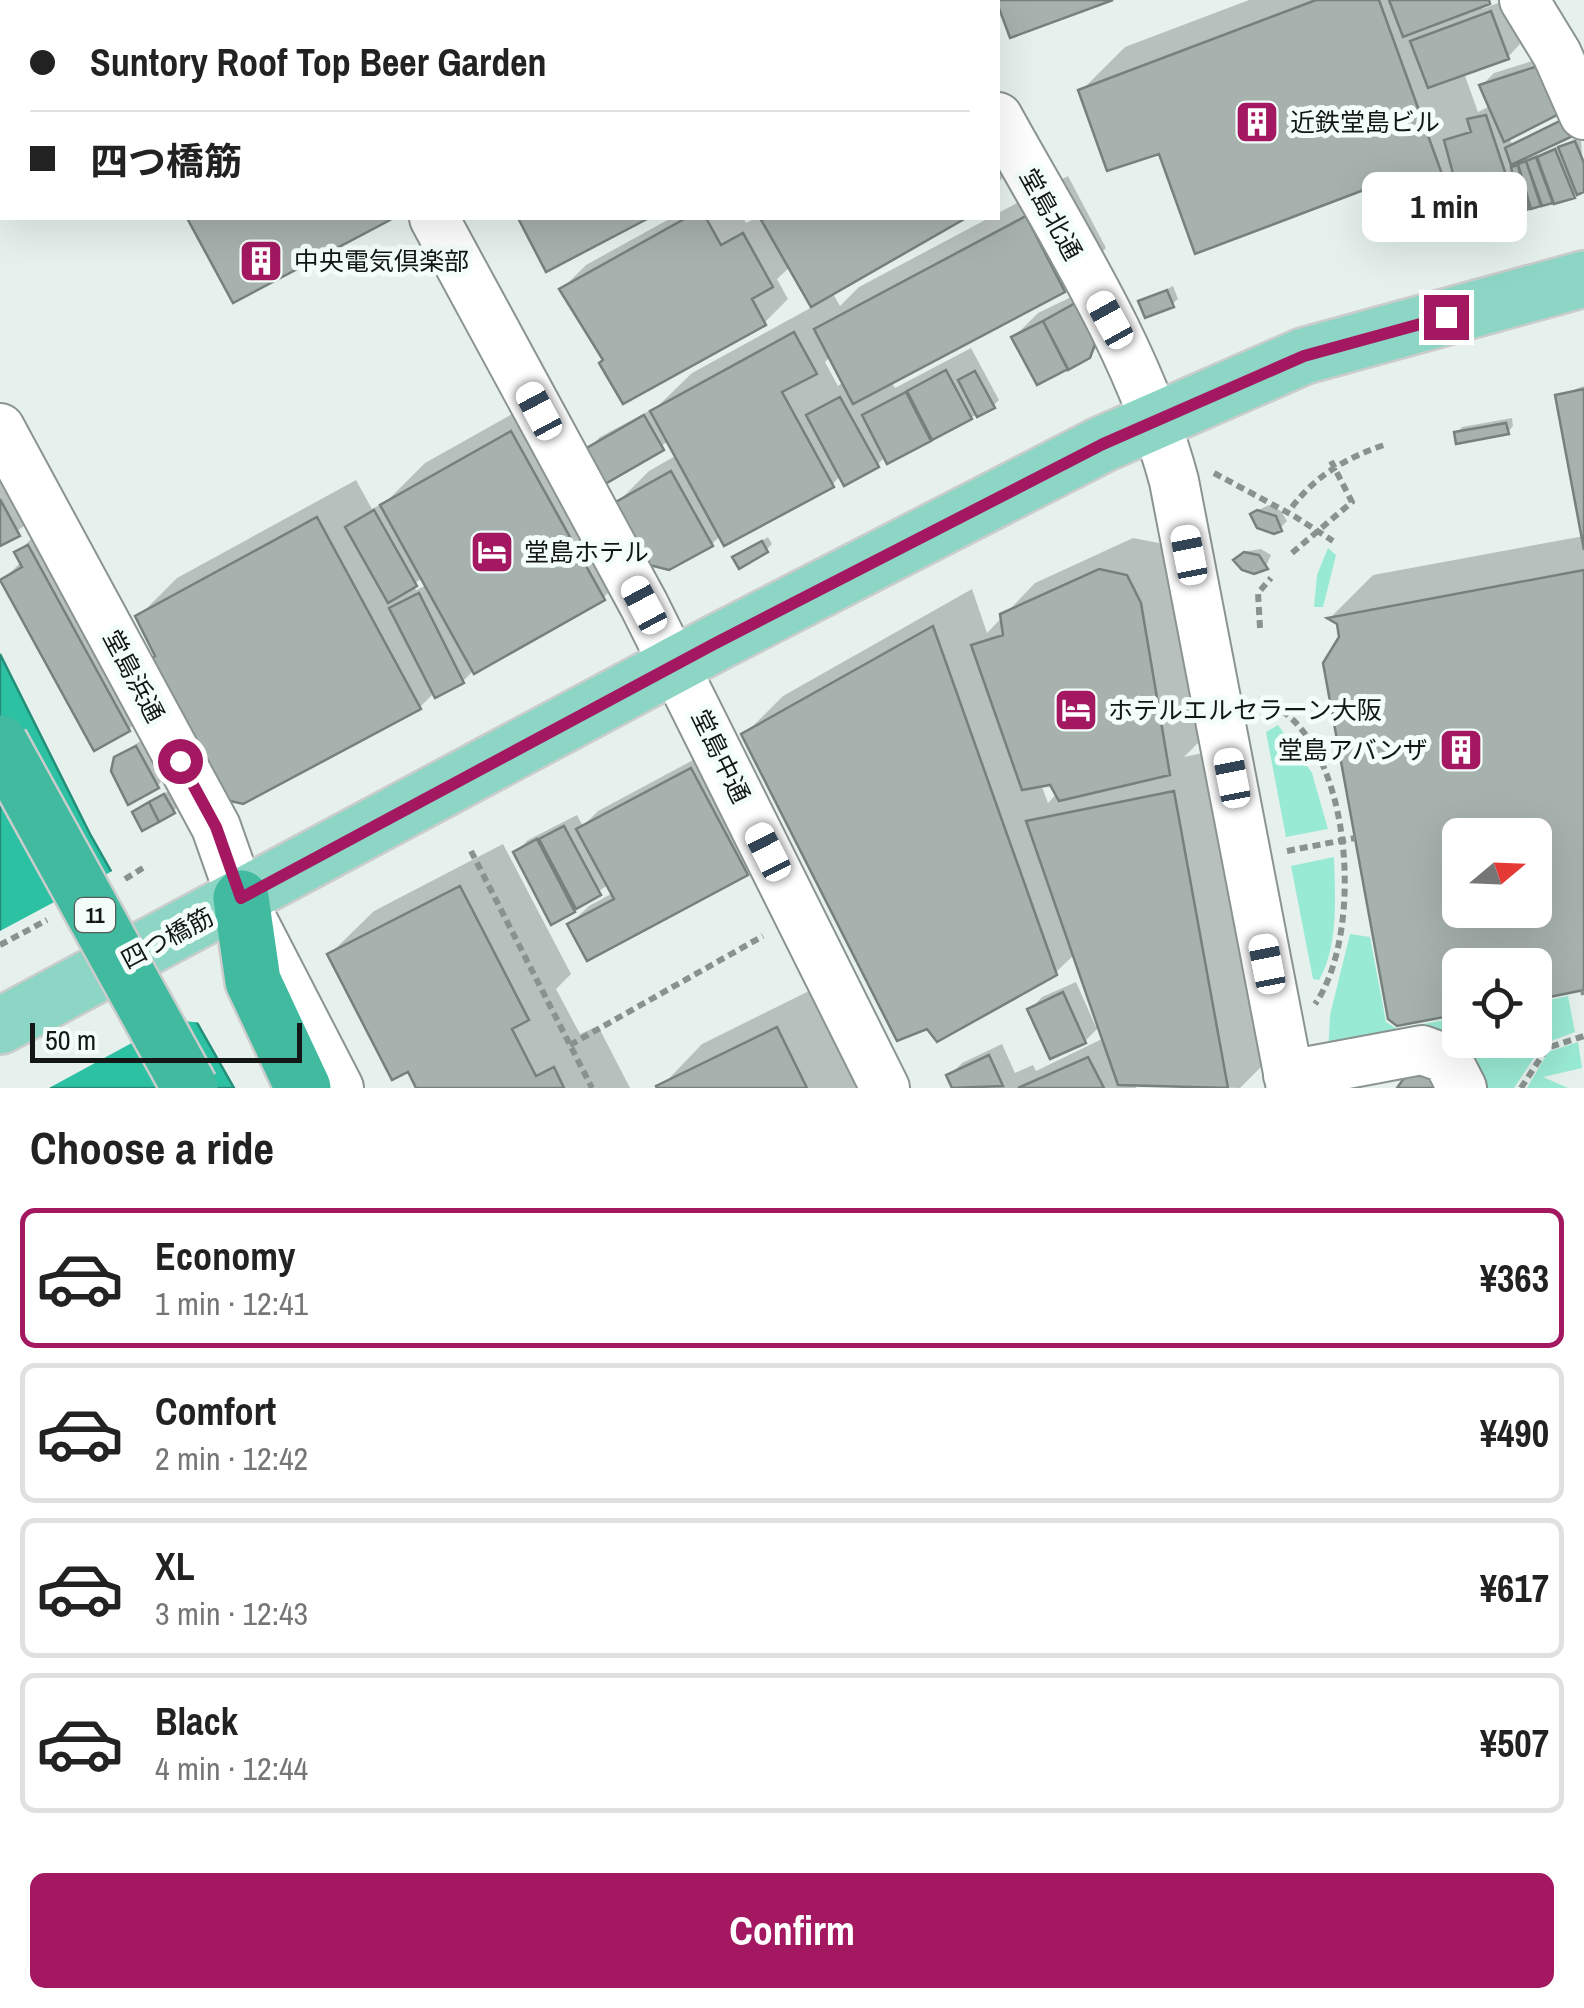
<!DOCTYPE html>
<meta charset="utf-8">
<style>
body{margin:0;font-family:"Archivo Narrow","Noto Sans JP",sans-serif;background:#f6f6f6;color:#222;height:100vh;display:flex;flex-direction:column;font-size:38px;white-space:nowrap}
*{box-sizing:border-box;margin:0}
p{font-size:32px;color:#767676}
.icon{flex:none;width:55px;height:55px;fill:none;stroke:currentColor;stroke-width:2;stroke-linecap:round;stroke-linejoin:round}
.map{position:relative;height:1088px;overflow:hidden}
.details{display:flex;flex-direction:column;background:#fff;flex:1}
.details>*{flex:none}
.top-card{position:absolute;left:0px;top:0px;width:1000px;height:220px;box-shadow:0 10px 40px #0002;display:grid;align-content:center;height:220px;padding:0 30px;background:#fff}
.needle{width:65px;rotate:71deg}
.controls{position:absolute;left:1442px;top:818px;display:grid;gap:20px}
.controls a{display:grid;place-items:center;width:110px;height:110px;border-radius:15px;background:#fff;box-shadow:0 10px 40px #0002;font-size:50px}
.scale{position:absolute;left:30px;bottom:25px;width:272px;box-sizing:border-box;padding-left:10px;border:5px solid #131716;border-top:0;font-size:28px;line-height:35px;white-space:nowrap;color:#131716;-webkit-text-stroke:8px #f3fefa;paint-order:stroke}
.end{position:absolute;width:45px;height:45px;margin:-22px;border:12px solid #a31861;background:#fff;box-shadow:0 0 0 5px #fff}
.from{border-radius:50%}
.bubble{position:absolute;height:70px;border-radius:15px;background:#fff;box-shadow:0 10px 40px #0002;font-size:32px;font-weight:700;line-height:70px;text-align:center}
.car{position:absolute;width:30px;height:60px;margin:-30px -15px;border-radius:12px;box-shadow:0 0 8px 2px #0007;background:linear-gradient(#fff 24%,#345 0 40%,#fff 0 76%,#345 0 86%,#fff 0)}
.top-card b{display:flex;align-items:center;gap:35px;height:95px;font-size:38px}
.top-card b+b{border-top:2px solid #e0e0e0}
.top-card i{width:25px;height:25px;background:#222}
ul{padding:0;list-style:none}
li{display:flex;align-items:center;gap:30px;height:140px;margin:0 20px 15px;padding:0 10px;border:5px solid #e0e0e0;border-radius:15px}
li div{flex:1}
li b{display:block;font-size:38px}
li em{font-style:normal;font-weight:700}
li.on{border-color:#a31861}
li>.icon{width:90px;height:90px;stroke-width:1.5}
h2{padding:0 30px;font-size:45px;line-height:120px}
.primary-button{display:flex;gap:20px;margin-top:auto;padding:20px 30px}
.primary-button a{flex:1;height:115px;border-radius:15px;background:#a31861;color:#fff;font-size:40px;font-weight:700;line-height:115px;text-align:center}
.map>svg:first-child{display:block}
.green{fill:#99ead4}
.water{fill:#2cc1a3;stroke:#248e79;stroke-width:2.5}
.pier{fill:#e6f1ed}
.shadow{fill:#0003;fill-rule:evenodd}
.building{fill:#a7b1ae;stroke:#76807d;stroke-width:2.5;fill-rule:evenodd}
.lines{fill:none;stroke-linecap:round;stroke-linejoin:round}
.minor-casing{stroke:#8a9491;stroke-width:52}
.major-casing{stroke:#cbcccc;stroke-width:60}
.highway-casing{stroke:#cbcccc;stroke-width:60}
.path{stroke:#8a928f;stroke-width:6;stroke-dasharray:8 5;stroke-linecap:butt}
.minor{stroke:#fff;stroke-width:48}
.major{stroke:#8dd6c5;stroke-width:55}
.highway{stroke:#41ba9f;stroke-width:55}
.highway-bridge-casing{stroke:#cbcccc;stroke-width:60;stroke-linecap:butt}
.path-bridge{stroke:#8a928f;stroke-width:6;stroke-dasharray:8 5;stroke-linecap:butt}
.highway-bridge{stroke:#41ba9f;stroke-width:55}
.route{stroke:#a31861;stroke-width:12}
.labels{text-anchor:middle;dominant-baseline:central;stroke-width:10;stroke-linejoin:round;paint-order:stroke}
.shield{fill:#f3fefa;stroke:#565c5a;stroke-width:2.5}
.shield-label{font-size:22px;font-weight:bold;fill:#131716}
.poi-label{font-size:25px;fill:#131716;stroke:#f3fefa;text-anchor:start}
.street-label{font-size:25px;fill:#131716;stroke:#f3fefa}
</style>
<div class="map">
<svg width="1584" height="1088" viewBox="0 0 1584 1088">
<rect width="100%" height="100%" fill="#e6f1ed"/>
<!-- green -->
<path class="green" d="M1328 548 1336 555 1323 607H1314L1317 575Z
M1278 725 1312 773 1328 829 1286 837 1266 732Z
M1334 857C1335 895 1339 946 1319 980L1313 979 1291 866Z
M1350 934 1370 937 1386 1022 1397 1029 1460 1017V1040H1535V1003L1568 996 1575 1032 1543 1044 1514 1088H1474L1328 1055 1330 1015Z
M1578 1042 1582 1068 1543 1077 1568 1088H1527L1548 1052Z"/>
<!-- water -->
<path class="water" d="M0 654 90 834 234 1088H0Z"/>
<!-- pier -->
<path class="pier" d="M116 869 203 1023 174 1020 49 1088H0V931Z"/>
<!-- shadow -->
<path class="shadow" d="M211 0H296L206 2Z
M413 0H652L649 2Z
M655 0H925L922 2Z
M1249 0H1490L1482 9 1504 1 1520 44 1508 57 1464 73 1478 112 1490 106 1482 85 1494 73 1551 55 1509 137 1512 144 1570 115 1526 155 1527 159 1581 137 1584 190 1522 209 1521 201 1516 206 1466 211 1459 218 1398 174 1160 150 1081 91 1125 47Z
M998 165 1004 176 998 183Z
M1068 176 1106 248 1064 290 891 381 895 388 971 348 999 400 993 406 888 461 886 456 877 465 841 475 832 485 721 535 712 544 646 556 603 598 474 670 463 681 435 692 420 707 157 654 138 617 177 578 356 480 372 509 388 500 425 463 553 391 587 450 600 437 658 406 692 373 814 306 791 266 777 279 788 299 764 323 606 360 562 289 586 265 671 218H743L746 223 756 218H961L832 292 840 306 859 287ZM831 356 844 381 838 386 825 362ZM669 441 677 455 649 471 616 504 604 482ZM423 577 427 585 416 590 413 585Z
M190 218H389L234 300Z
M521 218H644L547 268Z
M1098 284 1108 337 1088 356 1014 337 1038 313Z
M1173 286 1178 299 1172 304 1141 302Z
M1584 386V988L1535 998V965H1460V1012L1339 623 1331 617 1373 575 1584 536 1557 396ZM1460 835H1535V910H1460Z
M1512 418 1513 426 1508 432 1457 433 1462 427Z
M0 464 31 521 0 543Z
M1269 505 1281 511 1287 521 1278 530 1254 512Z
M36 534 147 710 129 729 3 580 22 561 17 553Z
M768 537 772 544 766 550 736 557Z
M1133 538 1159 543 1173 570 1201 740 1184 757 1216 750 1272 1056 1240 1088 1135 1084 1136 1088H955L949 1076 962 1063 1002 1044 1015 1073 1033 1065 1036 1071 1104 1038 1100 1026 1085 1041 1030 1010 1042 997 1076 982 1096 1027 1100 1025 1075 954 1055 973 744 735 783 696 972 589 987 633 1035 583ZM1051 782 1057 793 1048 803 1041 784Z
M1261 549 1271 555 1266 566 1246 569 1237 563 1242 552Z
M149 735 170 773 157 786 116 758Z
M710 751 765 854 746 873 570 924 589 906 613 893 609 884 573 910 516 852 528 840 577 815 583 826 598 811Z
M170 790 179 806 173 811 135 812Z
M503 844 571 974 556 989 580 1034 598 1026 630 1088H419L330 954 374 911Z
M819 986 869 1088H660L702 1044Z"/>
<!-- building -->
<path class="building" d="M226 0H289L290 2H220Z
M410 0H591L592 2H411Z
M727 0H900L901 2H722Z
M996 0H1113L1010 38Z
M1316 0H1379L1459 221 1398 177 1195 254 1159 154 1107 171 1078 90Z
M1389 0H1489L1490 4 1403 37Z
M1491 11 1509 59 1428 88 1410 41Z
M1538 66 1561 113 1504 142 1479 85Z
M1486 115 1517 208 1466 222 1444 140 1471 132 1467 119Z
M1564 119 1573 136 1511 165 1505 148Z
M1575 141 1584 163V192L1577 195 1558 147Z
M1555 149 1575 198 1554 204 1537 157Z
M1536 157 1553 203 1542 206 1526 161Z
M1526 161 1541 206 1531 209 1518 164Z
M1518 165 1529 209 1521 212 1511 167Z
M1026 216 1065 292 853 404 814 329Z
M187 218H389L390 220 233 303Z
M518 218H649L546 272Z
M686 218H706L721 245 743 233 773 287 752 299 766 325 623 404 599 363 603 360 559 289Z
M760 218H966L811 307Z
M1167 290 1174 307 1145 318 1138 301Z
M1079 301 1098 336 1090 358 1068 370 1043 321Z
M1043 321 1068 369 1037 385 1011 337Z
M794 332 817 374 782 392 834 487 724 546 650 411Z
M946 370 972 419 932 440 907 391Z
M975 371 995 408 977 417 958 380Z
M1584 389V550L1555 395Z
M906 392 931 441 887 464 862 415Z
M840 397 879 467 844 486 806 415Z
M644 415 664 450 605 484 585 449Z
M1506 423 1509 434 1456 444 1454 432Z
M511 431 605 600 474 674 380 505Z
M671 471 713 546 669 570 649 565 614 503Z
M0 499 20 536 0 546Z
M374 510 417 586 388 603 345 527Z
M1257 510 1276 516 1282 531 1274 534 1257 528 1250 514Z
M317 517 421 709 243 804 222 799 148 660 155 656 135 616Z
M762 541 768 552 739 569 732 557Z
M28 545 130 731 94 751 0 580 22 567 14 552Z
M1244 552 1259 555 1268 569 1254 574 1242 570 1233 560Z
M1099 569 1127 575 1141 603 1170 775 1059 801 1050 785 1022 790 971 645 1003 635 1000 614Z
M1584 570V990L1535 1000V965H1460V1014L1397 1026 1388 1019 1323 663 1339 637 1337 624 1327 618ZM1460 835H1535V910H1460Z
M419 593 464 683 435 698 389 608Z
M933 626 1057 975 937 1042 927 1029 897 1041 741 734Z
M136 746 159 788 128 805 111 771 114 757Z
M691 768 748 875 587 961 567 924 614 899 576 829Z
M1174 791 1228 1088 1118 1085 1026 821Z
M164 794 175 813 159 822 149 802Z
M149 802 159 822 142 831 132 812Z
M564 826 601 895 576 909 539 839Z
M537 839 575 912 551 925 513 852Z
M460 886 529 1020 512 1029 536 1076 554 1067 564 1088H416L408 1072 392 1080 327 954Z
M1063 992 1086 1043 1050 1059 1027 1009Z
M777 1027 807 1088H657L656 1086Z
M989 1055 1003 1086 952 1088 946 1075Z
M1088 1057 1104 1088H1018Z
M1412 1067 1449 1088H1397Z"/>
<g class="lines">
<defs>
<path id="minor" d="M316 0 318 2
M933 0 934 2
M1524 0 1557 54 1584 115
M178 2 183 0
M0 89 2 87
M998 117C1063 235 1139 350 1174 481L1291 1088
M434 218 644 605 885 1088
M0 428 216 827 241 898 339 1088
M1288 1075 1422 1050 1447 1059 1462 1088"/>
<path id="major" d="M0 1026 714 644 1103 444 1304 356 1584 279"/>
<path id="highway" d="M241 898 253 981 303 1088"/>
</defs>
<!-- minor casing -->
<use href="#minor" class="minor-casing"/>
<!-- major casing -->
<use href="#major" class="major-casing"/>
<!-- highway casing -->
<use href="#highway" class="highway-casing"/>
<!-- path -->
<path class="path" d="M1214 473 1294 516
M1292 507C1317 474 1348 457 1387 444
M1292 553 1352 502 1331 461
M1260 628 1258 593 1271 578
M1259 699C1354 729 1366 933 1315 1004
M471 851 592 1088
M1287 851 1355 838
M125 879 143 868
M0 945 47 920
M1583 990 1584 995
M570 1045 763 936
M1521 1088 1547 1048 1584 1036"/>
<!-- minor -->
<use href="#minor" class="minor"/>
<!-- major -->
<use href="#major" class="major"/>
<!-- highway -->
<use href="#highway" class="highway"/>
<defs>
<path id="highway-bridge" d="M0 743 190 1088"/>
</defs>
<!-- highway-bridge casing -->
<use href="#highway-bridge" class="highway-bridge-casing"/>
<!-- path-bridge -->
<path class="path-bridge" d="M1294 516 1333 541"/>
<!-- highway-bridge -->
<use href="#highway-bridge" class="highway-bridge"/>
</g>
<g class="lines">
<!-- route -->
<path class="route" d="M180 761 216 827 241 898 714 644 1103 444 1304 356 1446 317"/>
</g>
<!-- icons -->
<defs>
<symbol id="building-square" viewBox="-11 -11 22 22"><rect x="-9" y="-9" width="18" height="18" rx="4" fill="#a31861" stroke="#f3fefa"/><path d="M-4-6H4V6H1V3H-1V6H-4ZM-2.5-4.3h1.7v1.8h-1.7ZM.8-4.3h1.7v1.8H.8ZM-2.5-1h1.7V.8h-1.7ZM.8-1h1.7V.8H.8Z" fill="#fff"/></symbol>
<symbol id="hotel-square" viewBox="-11 -11 22 22"><rect x="-9" y="-9" width="18" height="18" rx="4" fill="#a31861" stroke="#f3fefa"/><path d="M-6-4.5h1.5V1H6V5H4.5V3h-9V5H-6ZM-4 0a1.8 1.8 0 1 1 3.6 0ZM.5 0V-2.5h3Q6-2.5 6 0Z" fill="#fff"/></symbol>
</defs>
<g fill-rule="evenodd">
<use href="#building-square" x="1232" y="97" width="50" height="50"/>
<use href="#building-square" x="236" y="236" width="50" height="50"/>
<use href="#hotel-square" x="467" y="527" width="50" height="50"/>
<use href="#hotel-square" x="1051" y="685" width="50" height="50"/>
<use href="#building-square" x="1436" y="725" width="50" height="50"/>
</g>
<g class="labels">
<!-- shield labels -->
<rect class="shield" x="75" y="898" width="40" height="34" rx="8"/>
<g class="shield-label">
<text x="95" y="915">11</text>
</g>
<!-- poi labels -->
<g class="poi-label">
<text x="1290" y="122">近鉄堂島ビル</text>
<text x="294" y="261">中央電気倶楽部</text>
<text x="524" y="552">堂島ホテル</text>
<text x="1108" y="710">ホテルエルセラーン大阪</text>
<text x="1428" y="750" text-anchor="end">堂島アバンザ</text>
</g>
<!-- street labels -->
<g class="street-label">
<text transform="translate(1051 214) rotate(61)">堂島北通</text>
<text transform="translate(134 676) rotate(62)">堂島浜通</text>
<text transform="translate(721 756) rotate(64)">堂島中通</text>
<text transform="translate(167 938) rotate(-28)">四つ橋筋</text>
</g>
</g>
</svg>
<div class="controls">
<a><svg class="needle" viewBox="-14 -14 28 28"><path d="M0-13l5 13h-10z" fill="#e53935"/><path d="M0 13l5-13h-10z" fill="#767676"/></svg></a>
<a><svg class="icon" aria-label="locate" viewBox="0 0 24 24"><circle cx="12" cy="12" r="6"/><path d="M12 2v4M12 18v4M2 12h4M18 12h4"/></svg></a>
</div>
<div class="scale">50 m</div>
<i class="end from" style="left:180px;top:761px"></i>
<i class="end" style="left:1446px;top:317px"></i>
<div class="bubble" style="left:1362px;top:172px;width:165px">1 min</div>
<i class="car" style="left:1110px;top:320px;rotate:331deg"></i>
<i class="car" style="left:539px;top:411px;rotate:332deg"></i>
<i class="car" style="left:1189px;top:555px;rotate:349deg"></i>
<i class="car" style="left:644px;top:605px;rotate:332deg"></i>
<i class="car" style="left:1232px;top:778px;rotate:349deg"></i>
<i class="car" style="left:768px;top:852px;rotate:333deg"></i>
<i class="car" style="left:1267px;top:964px;rotate:349deg"></i>
<div class="top-card">
<b><i class="from"></i>Suntory Roof Top Beer Garden</b>
<b><i></i>四つ橋筋</b>
</div>
</div>
<section class="details">
<h2>Choose a ride</h2>
<ul>
<li class="on"><svg class="icon" aria-label="car" viewBox="0 0 24 24"><path d="M5 17H2v-5l4-1 3-4h7l3 4 3 1v5h-3M9 17h6M6 11h13"/><circle cx="7" cy="17" r="2"/><circle cx="17" cy="17" r="2"/></svg><div><b>Economy</b><p>1 min · 12:41</p></div><em>¥363</em></li>
<li><svg class="icon" aria-label="car" viewBox="0 0 24 24"><path d="M5 17H2v-5l4-1 3-4h7l3 4 3 1v5h-3M9 17h6M6 11h13"/><circle cx="7" cy="17" r="2"/><circle cx="17" cy="17" r="2"/></svg><div><b>Comfort</b><p>2 min · 12:42</p></div><em>¥490</em></li>
<li><svg class="icon" aria-label="car" viewBox="0 0 24 24"><path d="M5 17H2v-5l4-1 3-4h7l3 4 3 1v5h-3M9 17h6M6 11h13"/><circle cx="7" cy="17" r="2"/><circle cx="17" cy="17" r="2"/></svg><div><b>XL</b><p>3 min · 12:43</p></div><em>¥617</em></li>
<li><svg class="icon" aria-label="car" viewBox="0 0 24 24"><path d="M5 17H2v-5l4-1 3-4h7l3 4 3 1v5h-3M9 17h6M6 11h13"/><circle cx="7" cy="17" r="2"/><circle cx="17" cy="17" r="2"/></svg><div><b>Black</b><p>4 min · 12:44</p></div><em>¥507</em></li>
</ul>
<div class="primary-button"><a>Confirm</a></div>
</section>
